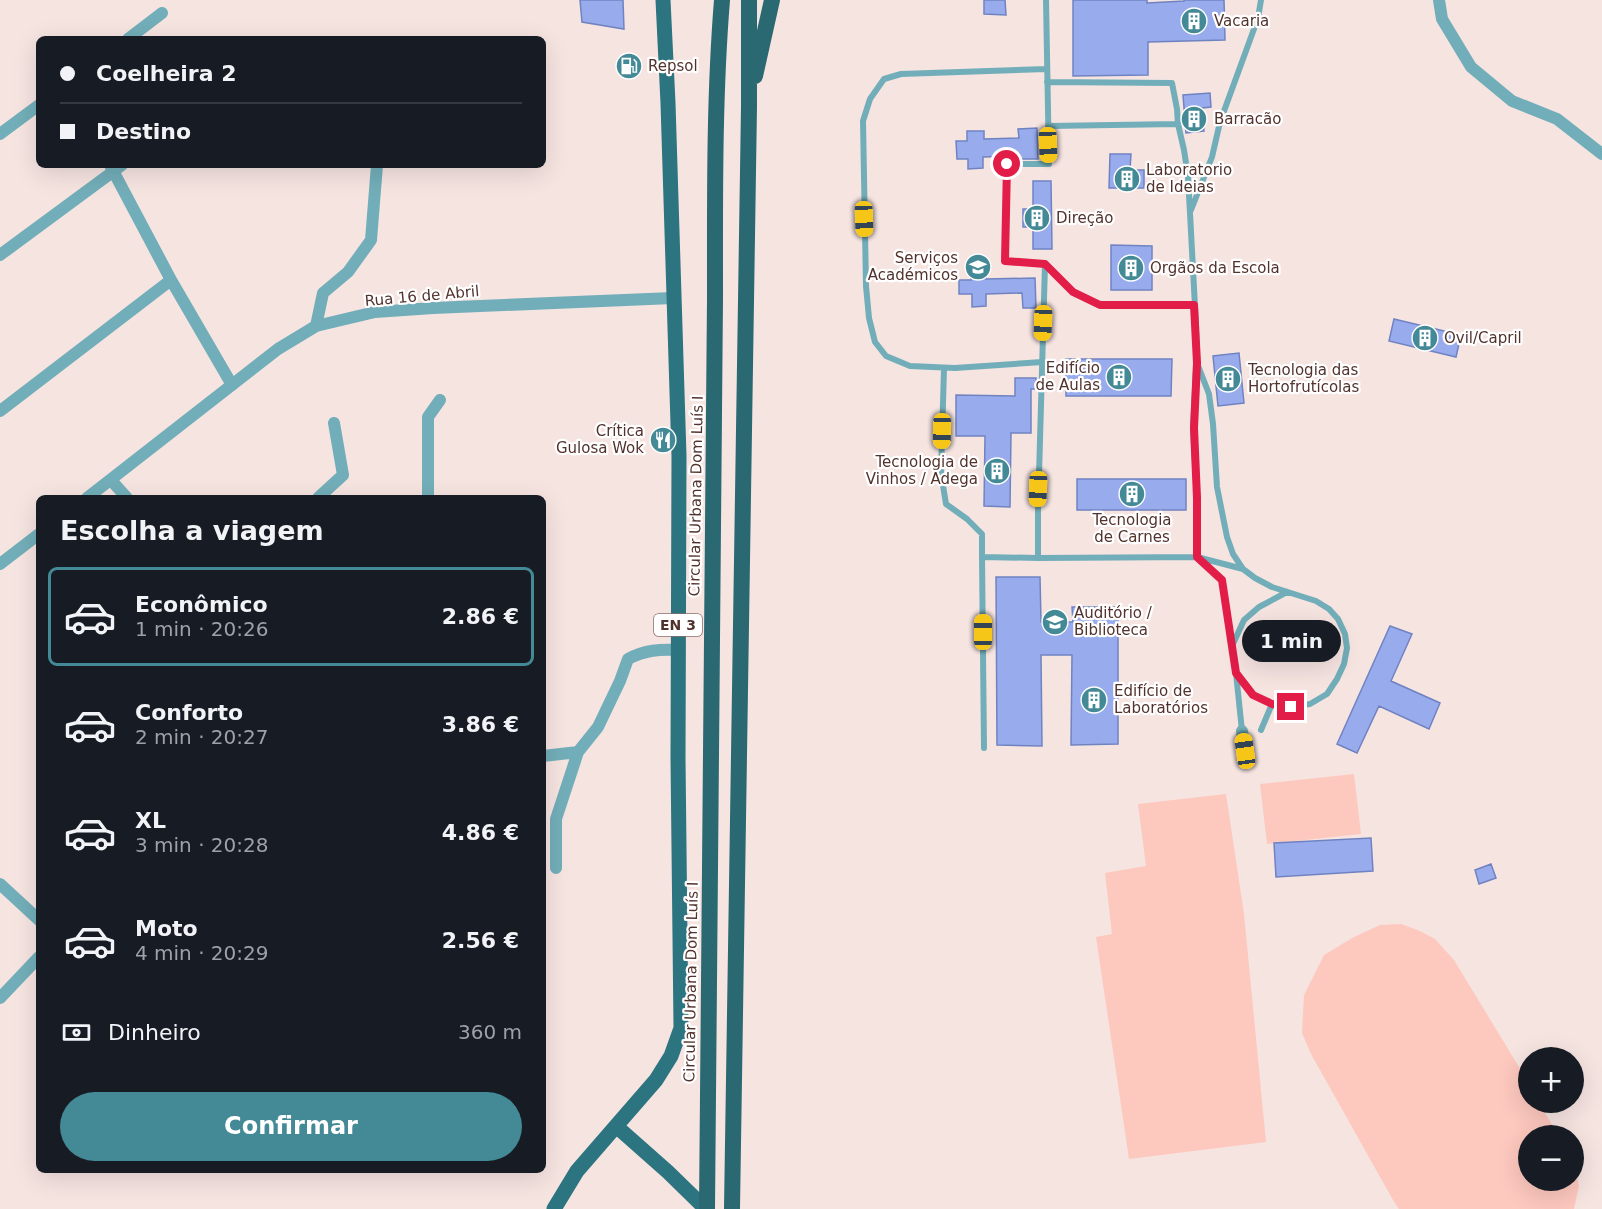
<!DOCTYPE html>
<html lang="pt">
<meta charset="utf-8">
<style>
body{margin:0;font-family:"DejaVu Sans",sans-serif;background:#20242c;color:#f1f3f6;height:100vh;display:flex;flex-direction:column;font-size:22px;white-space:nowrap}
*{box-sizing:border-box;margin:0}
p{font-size:20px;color:#9ea1a6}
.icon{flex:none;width:33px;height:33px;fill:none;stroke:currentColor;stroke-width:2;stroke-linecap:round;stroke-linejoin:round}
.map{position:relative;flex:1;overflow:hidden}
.sheet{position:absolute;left:36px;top:495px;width:510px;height:678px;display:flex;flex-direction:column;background:#171b24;border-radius:9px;box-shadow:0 6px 24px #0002}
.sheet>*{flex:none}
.top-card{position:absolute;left:36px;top:36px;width:510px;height:132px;border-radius:9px;box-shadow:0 6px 24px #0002;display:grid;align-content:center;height:132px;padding:0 24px;background:#171b24}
.buttons{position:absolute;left:1518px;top:1047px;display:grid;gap:12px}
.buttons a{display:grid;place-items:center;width:66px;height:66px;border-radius:50%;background:#171b24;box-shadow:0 6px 24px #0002;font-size:30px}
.end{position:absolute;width:27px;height:27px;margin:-14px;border:8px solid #e11d48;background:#fff;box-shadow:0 0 0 3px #fff}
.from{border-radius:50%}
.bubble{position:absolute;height:42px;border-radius:21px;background:#171b24;box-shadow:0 6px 24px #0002;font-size:20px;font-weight:800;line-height:42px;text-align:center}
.car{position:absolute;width:18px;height:36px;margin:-18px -9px;border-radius:8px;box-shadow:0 0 4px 2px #0007;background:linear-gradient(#f5c518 24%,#345 0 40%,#f5c518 0 76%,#345 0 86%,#f5c518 0)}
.top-card b{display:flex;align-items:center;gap:21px;height:57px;font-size:22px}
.top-card b+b{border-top:2px solid #363941}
.top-card i{width:15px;height:15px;background:#f1f3f6}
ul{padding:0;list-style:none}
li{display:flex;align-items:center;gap:18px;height:99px;margin:0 12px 9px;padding:0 12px;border:3px solid transparent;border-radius:9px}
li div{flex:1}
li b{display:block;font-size:22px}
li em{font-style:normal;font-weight:800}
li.on{border-color:#448996}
li>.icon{width:54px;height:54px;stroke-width:1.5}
h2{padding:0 24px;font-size:27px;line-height:72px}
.pay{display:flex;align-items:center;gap:15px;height:66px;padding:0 24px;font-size:22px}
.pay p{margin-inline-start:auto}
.cta{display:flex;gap:12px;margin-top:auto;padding:12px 24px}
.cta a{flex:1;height:69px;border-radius:36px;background:#448996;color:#fff;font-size:24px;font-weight:800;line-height:69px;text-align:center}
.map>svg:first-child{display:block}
.green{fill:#fdc8be}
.building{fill:#98aced;stroke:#7083c1;stroke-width:1.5}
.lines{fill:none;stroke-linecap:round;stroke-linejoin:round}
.service{stroke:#72aeb9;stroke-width:6}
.minor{stroke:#72aeb9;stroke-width:12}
.primary{stroke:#2b7480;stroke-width:15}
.trunk{stroke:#2a6872;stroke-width:16}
.route{stroke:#e11d48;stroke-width:8}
.labels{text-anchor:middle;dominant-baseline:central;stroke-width:4.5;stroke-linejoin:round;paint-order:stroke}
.shield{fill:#fff;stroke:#86706b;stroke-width:1.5}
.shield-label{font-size:14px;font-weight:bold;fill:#52322c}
.poi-label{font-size:15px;fill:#52322c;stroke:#fff;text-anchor:start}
.street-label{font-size:15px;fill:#52322c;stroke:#fff}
</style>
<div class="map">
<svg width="1602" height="1209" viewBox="0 0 1602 1209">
<rect width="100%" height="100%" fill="#f6e4e1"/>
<!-- green -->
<path class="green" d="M1354 774 1361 834 1267 844 1260 784Z
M1226 794 1244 914 1266 1142 1129 1159 1096 937 1112 934 1105 873 1146 866 1138 804Z
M1401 924 1420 931 1435 939 1454 960 1519 1067 1528 1083V1102L1539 1103 1558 1135 1528 1136V1180H1574V1162L1579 1186 1574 1209H1399L1393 1200 1311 1054 1302 1033 1304 995 1324 955 1354 937 1380 925Z"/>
<!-- building -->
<path class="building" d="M580 0H623L624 29 582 22Z
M984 0H1005L1006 15 984 14Z
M1073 0H1147V3L1184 1V0H1224L1225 40 1148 42V75L1073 76Z
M1210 93 1211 107 1202 108 1204 131 1186 133 1183 95Z
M1037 128 1038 159H1017V156L983 157V168L968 169V159H957L956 141H967V131H984V139L1019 138 1018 129Z
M1110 154H1131L1130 170H1144V188H1109Z
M1033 181H1051L1052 249H1033V227H1023V209H1033Z
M1111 245 1152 246V290H1111Z
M986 267V279L1035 278 1036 308H1023L1022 293 986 294V306L972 307V294H959V280H971V268Z
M1394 319 1461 335 1456 357 1389 341Z
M1239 353 1244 403 1218 406 1213 356Z
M1066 359H1172L1171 396H1066Z
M1015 378H1036V389H1031V433H1011L1010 507 984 506 985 436H956V395L1015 396Z
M1077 479H1186V510H1077Z
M996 577H1040L1041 622H1073L1072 607H1118V744L1071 745 1072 655H1041L1042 746 997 745Z
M1390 626 1412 634 1391 681 1440 703 1429 729 1379 706 1357 753 1337 744Z
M1371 838 1373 871 1276 877 1274 843Z
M1491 864 1496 878 1479 884 1475 870Z"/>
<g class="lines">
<!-- service -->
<path class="service" d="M1047 82 1172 83 1177 109 1178 124 1184 150 1188 176 1196 325 1197 363 1209 394 1213 424 1217 487 1227 537 1233 554 1243 569 1255 578 1272 587 1316 601 1329 609 1338 619 1345 634 1347 648 1344 664 1337 679 1327 694 1310 704 1291 707 1272 704 1253 695 1236 673
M1048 126 1178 124
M1191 210 1212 157 1220 122 1258 18 1261 0
M1045 264 1073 292 1100 305H1194
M1042 362 955 368 910 366 886 356 875 342 869 318 866 286 863 121 870 99 884 79 901 74 1046 69
M1196 367 1193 428 1197 498V557L1243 569
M944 368 941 473 946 504 967 519 982 534V557
M1038 558 1197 557 1222 580 1236 673 1242 731
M1232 646 1244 620 1259 607 1287 592
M1261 730 1272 704
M984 748 982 557 1038 558V510L1045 264 1005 261 1007 164H1049L1046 0"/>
<!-- minor -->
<path class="minor" d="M1439 0 1442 19 1471 67 1512 101 1557 119 1602 154
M128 39 162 13
M0 134 39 105
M110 165 171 280 232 385
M0 255 122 165
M316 326 323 293 348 272 371 240 377 165
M0 411 171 280
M111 480 127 498
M87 498 278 349 316 326 375 312 433 308 673 298
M318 498 343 475 334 423
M428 498V417L440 400
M0 564 39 534
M1242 731 1245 751
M543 756 578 752 598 727 620 681 628 659C645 650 660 649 678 650
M556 868V819L578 752
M0 884 39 920
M0 998 39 957"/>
<!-- primary -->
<path class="primary" d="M616 1126 668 1172 706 1209
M554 1209 577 1171 656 1080 671 1056 681 1028 678 758 679 456 668 103 663 0"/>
<!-- trunk -->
<path class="trunk" d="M755 76 772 0
M707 1209 715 298C715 198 714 99 722 0
M732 1209 749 106V0"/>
</g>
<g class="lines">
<!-- route -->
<path class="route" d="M1007 164 1005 261 1045 264 1073 292 1100 305H1194L1197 363 1194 428 1197 498V557L1222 580 1236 673 1253 695 1272 704 1291 707"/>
</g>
<!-- icons -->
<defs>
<symbol id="building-disc" viewBox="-11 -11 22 22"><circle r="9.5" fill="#448996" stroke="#fff"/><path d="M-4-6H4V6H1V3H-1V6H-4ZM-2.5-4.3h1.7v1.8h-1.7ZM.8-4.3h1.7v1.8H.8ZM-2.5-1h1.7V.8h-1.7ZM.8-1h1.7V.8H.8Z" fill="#fff"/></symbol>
<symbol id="fuel-disc" viewBox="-11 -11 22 22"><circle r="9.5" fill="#448996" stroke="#fff"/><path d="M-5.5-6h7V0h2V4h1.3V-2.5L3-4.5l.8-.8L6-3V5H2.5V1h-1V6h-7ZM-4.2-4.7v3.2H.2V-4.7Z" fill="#fff"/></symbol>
<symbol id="university-disc" viewBox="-11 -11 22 22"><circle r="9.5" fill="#448996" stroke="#fff"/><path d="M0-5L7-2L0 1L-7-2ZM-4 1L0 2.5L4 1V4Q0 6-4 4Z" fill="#fff"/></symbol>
<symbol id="restaurant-disc" viewBox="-11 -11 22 22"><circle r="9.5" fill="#448996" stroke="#fff"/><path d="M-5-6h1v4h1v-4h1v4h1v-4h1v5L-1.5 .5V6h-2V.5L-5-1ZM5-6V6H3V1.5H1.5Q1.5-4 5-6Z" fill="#fff"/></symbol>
</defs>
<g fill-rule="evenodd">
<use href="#building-disc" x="1179" y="6" width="30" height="30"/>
<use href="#fuel-disc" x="614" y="51" width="30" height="30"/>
<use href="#building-disc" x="1179" y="104" width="30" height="30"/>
<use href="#building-disc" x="1112" y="164" width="30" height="30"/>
<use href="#building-disc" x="1022" y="203" width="30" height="30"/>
<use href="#university-disc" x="963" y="252" width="30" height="30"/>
<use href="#building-disc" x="1116" y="253" width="30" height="30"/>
<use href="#building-disc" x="1410" y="323" width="30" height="30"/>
<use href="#building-disc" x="1104" y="362" width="30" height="30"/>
<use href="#building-disc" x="1213" y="364" width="30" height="30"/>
<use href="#restaurant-disc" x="648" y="425" width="30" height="30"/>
<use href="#building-disc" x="982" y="456" width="30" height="30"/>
<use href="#building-disc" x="1117" y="479" width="30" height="30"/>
<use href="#university-disc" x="1040" y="607" width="30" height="30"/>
<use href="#building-disc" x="1079" y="685" width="30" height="30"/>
</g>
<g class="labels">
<!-- shield labels -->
<rect class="shield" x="654" y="614" width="48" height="22" rx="4.5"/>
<g class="shield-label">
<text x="678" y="625">EN 3</text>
</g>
<!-- poi labels -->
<g class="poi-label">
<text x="1214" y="21">Vacaria</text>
<text x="648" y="66">Repsol</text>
<text x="1214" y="119">Barracão</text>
<text x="1146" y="170">Laboratorio<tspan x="1146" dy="17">de Ideias</tspan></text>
<text x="1056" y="218">Direção</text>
<text x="958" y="258" text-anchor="end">Serviços<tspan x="958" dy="17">Académicos</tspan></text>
<text x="1150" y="268">Orgãos da Escola</text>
<text x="1444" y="338">Ovil/Capril</text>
<text x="1100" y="368" text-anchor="end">Edifício<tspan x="1100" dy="17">de Aulas</tspan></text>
<text x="1248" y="370">Tecnologia das<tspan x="1248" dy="17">Hortofrutícolas</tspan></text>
<text x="644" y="431" text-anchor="end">Crítica<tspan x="644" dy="17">Gulosa Wok</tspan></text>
<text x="978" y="462" text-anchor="end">Tecnologia de<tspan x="978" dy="17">Vinhos / Adega</tspan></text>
<text x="1132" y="520" text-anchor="middle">Tecnologia<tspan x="1132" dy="17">de Carnes</tspan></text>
<text x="1074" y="613">Auditório /<tspan x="1074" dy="17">Biblioteca</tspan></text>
<text x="1114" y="691">Edifício de<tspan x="1114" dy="17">Laboratórios</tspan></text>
</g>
<!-- street labels -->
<g class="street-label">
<text transform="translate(422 296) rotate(-5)">Rua 16 de Abril</text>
<text transform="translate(696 496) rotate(-89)">Circular Urbana Dom Luís I</text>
<text transform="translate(691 982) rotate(-89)">Circular Urbana Dom Luís I</text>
</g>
</g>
</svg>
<div class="buttons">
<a>+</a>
<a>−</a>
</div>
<i class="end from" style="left:1007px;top:164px"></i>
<i class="end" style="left:1291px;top:707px"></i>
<div class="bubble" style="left:1242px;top:620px;width:99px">1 min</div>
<i class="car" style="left:1048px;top:145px;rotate:178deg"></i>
<i class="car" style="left:864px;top:219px;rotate:178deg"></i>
<i class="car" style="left:1043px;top:323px;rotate:182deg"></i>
<i class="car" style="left:942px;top:431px;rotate:181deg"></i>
<i class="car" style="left:1038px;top:489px;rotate:182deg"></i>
<i class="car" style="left:983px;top:632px;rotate:0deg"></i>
<i class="car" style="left:1245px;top:751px;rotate:352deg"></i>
<div class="top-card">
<b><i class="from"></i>Coelheira 2</b>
<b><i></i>Destino</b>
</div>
<section class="sheet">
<h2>Escolha a viagem</h2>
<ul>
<li class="on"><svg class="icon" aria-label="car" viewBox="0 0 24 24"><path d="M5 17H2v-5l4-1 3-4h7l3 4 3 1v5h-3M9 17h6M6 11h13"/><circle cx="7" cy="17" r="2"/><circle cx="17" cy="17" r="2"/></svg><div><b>Econômico</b><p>1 min · 20:26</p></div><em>2.86 €</em></li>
<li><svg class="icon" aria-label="car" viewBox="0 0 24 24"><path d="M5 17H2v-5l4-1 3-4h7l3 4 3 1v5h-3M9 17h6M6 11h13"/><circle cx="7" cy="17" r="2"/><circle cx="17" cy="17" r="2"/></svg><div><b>Conforto</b><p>2 min · 20:27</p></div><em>3.86 €</em></li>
<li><svg class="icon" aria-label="car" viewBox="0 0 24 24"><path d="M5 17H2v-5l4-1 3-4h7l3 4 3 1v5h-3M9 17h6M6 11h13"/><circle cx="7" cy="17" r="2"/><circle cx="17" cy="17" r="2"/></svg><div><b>XL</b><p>3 min · 20:28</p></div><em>4.86 €</em></li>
<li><svg class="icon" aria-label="car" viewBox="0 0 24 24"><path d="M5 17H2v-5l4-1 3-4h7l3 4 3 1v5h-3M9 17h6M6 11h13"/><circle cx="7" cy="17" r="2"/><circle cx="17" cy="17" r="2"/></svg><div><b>Moto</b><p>4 min · 20:29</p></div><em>2.56 €</em></li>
</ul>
<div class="pay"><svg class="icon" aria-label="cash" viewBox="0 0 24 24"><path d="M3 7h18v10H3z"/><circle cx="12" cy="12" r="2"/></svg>Dinheiro<p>360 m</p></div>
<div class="cta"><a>Confirmar</a></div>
</section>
</div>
